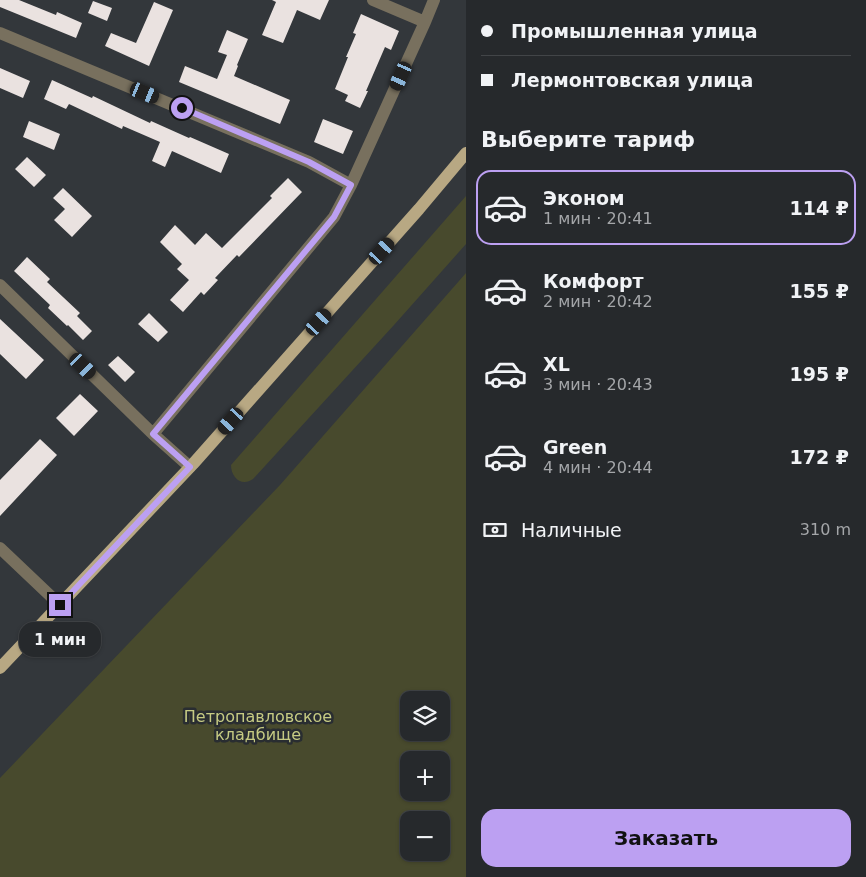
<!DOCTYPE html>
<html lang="ru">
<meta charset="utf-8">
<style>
body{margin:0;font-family:"DejaVu Sans",sans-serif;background:#323538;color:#f1f3f6;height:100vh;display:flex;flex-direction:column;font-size:19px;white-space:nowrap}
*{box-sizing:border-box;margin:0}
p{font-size:16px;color:#a4a6a9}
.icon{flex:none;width:28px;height:28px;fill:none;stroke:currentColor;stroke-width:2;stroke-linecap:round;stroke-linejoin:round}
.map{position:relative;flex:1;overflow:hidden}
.details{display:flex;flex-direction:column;background:#26292c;width:400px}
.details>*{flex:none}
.top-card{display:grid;align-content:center;height:110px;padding:0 15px;background:#26292c}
.tools{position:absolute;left:400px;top:691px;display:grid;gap:10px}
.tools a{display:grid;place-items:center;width:50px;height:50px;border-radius:10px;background:#26292c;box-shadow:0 1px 4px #0004,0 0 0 1px #424548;font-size:25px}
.end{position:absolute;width:22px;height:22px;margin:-11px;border:6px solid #bca0f2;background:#111;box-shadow:0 0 0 2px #111}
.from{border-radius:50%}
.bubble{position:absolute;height:35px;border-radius:15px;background:#26292c;box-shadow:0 1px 4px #0004,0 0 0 1px #424548;font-size:16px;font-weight:800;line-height:35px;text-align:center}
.car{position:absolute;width:15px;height:30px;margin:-15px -8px;border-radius:6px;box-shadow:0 0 4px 1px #0007;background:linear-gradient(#222 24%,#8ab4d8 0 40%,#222 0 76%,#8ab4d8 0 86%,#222 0)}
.top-card b{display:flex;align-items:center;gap:18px;height:48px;font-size:19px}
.top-card b+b{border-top:1px solid #424548}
.top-card i{width:12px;height:12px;background:#f1f3f6}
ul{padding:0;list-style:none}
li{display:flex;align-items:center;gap:15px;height:75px;margin:0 10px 8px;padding:0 5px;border:2px solid transparent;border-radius:15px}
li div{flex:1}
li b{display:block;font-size:19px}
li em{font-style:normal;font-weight:800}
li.selected{border-color:#bca0f2}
li>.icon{width:45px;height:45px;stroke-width:1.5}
h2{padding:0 15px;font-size:22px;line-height:60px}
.pay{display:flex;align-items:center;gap:12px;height:55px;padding:0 15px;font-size:19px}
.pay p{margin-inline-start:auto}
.cta{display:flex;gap:10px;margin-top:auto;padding:10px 15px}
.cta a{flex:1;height:58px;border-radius:15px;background:#bca0f2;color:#111;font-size:20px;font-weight:800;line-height:58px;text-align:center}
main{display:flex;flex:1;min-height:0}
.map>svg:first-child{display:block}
.green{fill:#484a2d;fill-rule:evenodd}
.building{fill:#eae2e0}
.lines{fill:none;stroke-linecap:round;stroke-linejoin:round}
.minor{stroke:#78705e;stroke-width:12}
.major{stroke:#b8a883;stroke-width:12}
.route{stroke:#bca0f2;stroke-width:6}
.labels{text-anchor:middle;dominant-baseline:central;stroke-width:5;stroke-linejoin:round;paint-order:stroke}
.park-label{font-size:16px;fill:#c6cb83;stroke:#292d31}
</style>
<main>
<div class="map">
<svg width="466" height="877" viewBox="0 0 466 877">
<rect width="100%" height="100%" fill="#33373b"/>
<!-- green -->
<path class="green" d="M466 196V244L394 325 253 479C242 487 231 478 231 465Z
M466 273V877H0V778L280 485ZM409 700H441V732H409ZM409 760H441V792H409ZM409 820H441V852H409Z"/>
<!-- building -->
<path class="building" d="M0 0H19L56 15 57 12 82 23 76 38 0 7Z
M272 0H329L320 20 297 10 283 43 262 35 276 2Z
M93 1 112 8 107 21 88 13Z
M154 2 173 10 149 66 105 46 111 33 136 43Z
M361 14 399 31 391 50 385 47 366 91H368L360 108 345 101 348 95 335 89 348 57H346L356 34 353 33Z
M227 30 248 39 237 65 238 66 234 76 290 100 280 124 179 82 185 66 217 79 227 55 218 52Z
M0 68 30 81 23 98 0 88Z
M52 80 92 98 93 96 150 123 151 121 189 138 190 137 229 154 221 173 172 151 165 167 152 161 160 142 123 126 122 129 69 104 66 109 44 99Z
M323 119 353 131 343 154 314 142Z
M29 121 60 134 54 150 23 137Z
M27 157 46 175 34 187 15 169Z
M288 178 302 192 239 257 237 255 215 278 218 280 204 295 201 292 183 312 170 300 189 280 177 269 182 264 160 242 175 225 195 245 206 233 222 248 272 198 270 196Z
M63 188 92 216 72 237 54 220 65 209 53 198Z
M27 257 50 279 47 282 80 313 77 316 92 331 83 340 68 325 67 326 48 308 50 305 14 271Z
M149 313 168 332 158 342 138 324Z
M0 319 44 360 26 379 0 354Z
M118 356 135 372 125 382 108 365Z
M80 394 98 411 74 436 56 418Z
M40 439 57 455 0 516V480Z"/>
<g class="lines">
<!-- minor -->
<path class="minor" d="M373 0 425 22
M0 33 309 162 351 185
M0 285 153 434
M190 467 153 434 334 217 351 185 425 22 434 0
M0 548 60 605"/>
<!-- major -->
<path class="major" d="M0 668 193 464 419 209 466 153"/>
</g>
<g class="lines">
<!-- route -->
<path class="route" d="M60 605 190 467 153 434 334 217 351 185 309 162 182 108"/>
</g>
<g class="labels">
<!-- park labels -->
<g class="park-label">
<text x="258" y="716">Петропавловское<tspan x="258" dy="18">кладбище</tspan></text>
</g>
</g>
</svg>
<div class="tools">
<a><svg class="icon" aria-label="layers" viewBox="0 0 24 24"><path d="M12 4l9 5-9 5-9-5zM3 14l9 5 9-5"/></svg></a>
<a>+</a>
<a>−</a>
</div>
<i class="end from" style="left:182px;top:108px"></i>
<i class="end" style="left:60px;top:605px"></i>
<div class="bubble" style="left:19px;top:622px;width:82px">1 мин</div>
<i class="car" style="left:401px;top:76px;rotate:204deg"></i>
<i class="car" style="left:145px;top:93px;rotate:112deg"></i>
<i class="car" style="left:382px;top:251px;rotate:42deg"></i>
<i class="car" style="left:319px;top:322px;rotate:42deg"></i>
<i class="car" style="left:83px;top:366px;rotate:134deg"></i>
<i class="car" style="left:231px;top:421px;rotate:222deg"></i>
</div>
<section class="details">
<div class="top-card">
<b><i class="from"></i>Промышленная улица</b>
<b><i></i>Лермонтовская улица</b>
</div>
<h2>Выберите тариф</h2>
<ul>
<li class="selected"><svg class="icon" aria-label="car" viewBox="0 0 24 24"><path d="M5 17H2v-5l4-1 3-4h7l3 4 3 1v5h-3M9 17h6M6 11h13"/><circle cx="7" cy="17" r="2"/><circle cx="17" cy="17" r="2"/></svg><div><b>Эконом</b><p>1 мин · 20:41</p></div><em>114 ₽</em></li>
<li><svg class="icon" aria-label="car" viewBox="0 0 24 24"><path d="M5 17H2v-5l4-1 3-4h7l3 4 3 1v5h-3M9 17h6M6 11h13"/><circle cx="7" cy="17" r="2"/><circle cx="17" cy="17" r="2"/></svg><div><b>Комфорт</b><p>2 мин · 20:42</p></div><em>155 ₽</em></li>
<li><svg class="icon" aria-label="car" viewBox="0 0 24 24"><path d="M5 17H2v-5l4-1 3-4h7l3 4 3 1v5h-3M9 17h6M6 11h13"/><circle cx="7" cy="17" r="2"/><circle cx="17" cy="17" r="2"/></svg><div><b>XL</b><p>3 мин · 20:43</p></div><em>195 ₽</em></li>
<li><svg class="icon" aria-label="car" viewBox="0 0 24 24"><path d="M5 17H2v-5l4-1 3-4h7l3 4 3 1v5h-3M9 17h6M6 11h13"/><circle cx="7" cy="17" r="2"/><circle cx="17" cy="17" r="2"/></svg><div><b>Green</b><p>4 мин · 20:44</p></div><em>172 ₽</em></li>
</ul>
<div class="pay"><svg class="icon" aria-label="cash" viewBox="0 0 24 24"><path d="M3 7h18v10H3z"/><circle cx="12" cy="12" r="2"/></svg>Наличные<p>310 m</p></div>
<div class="cta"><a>Заказать</a></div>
</section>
</main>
